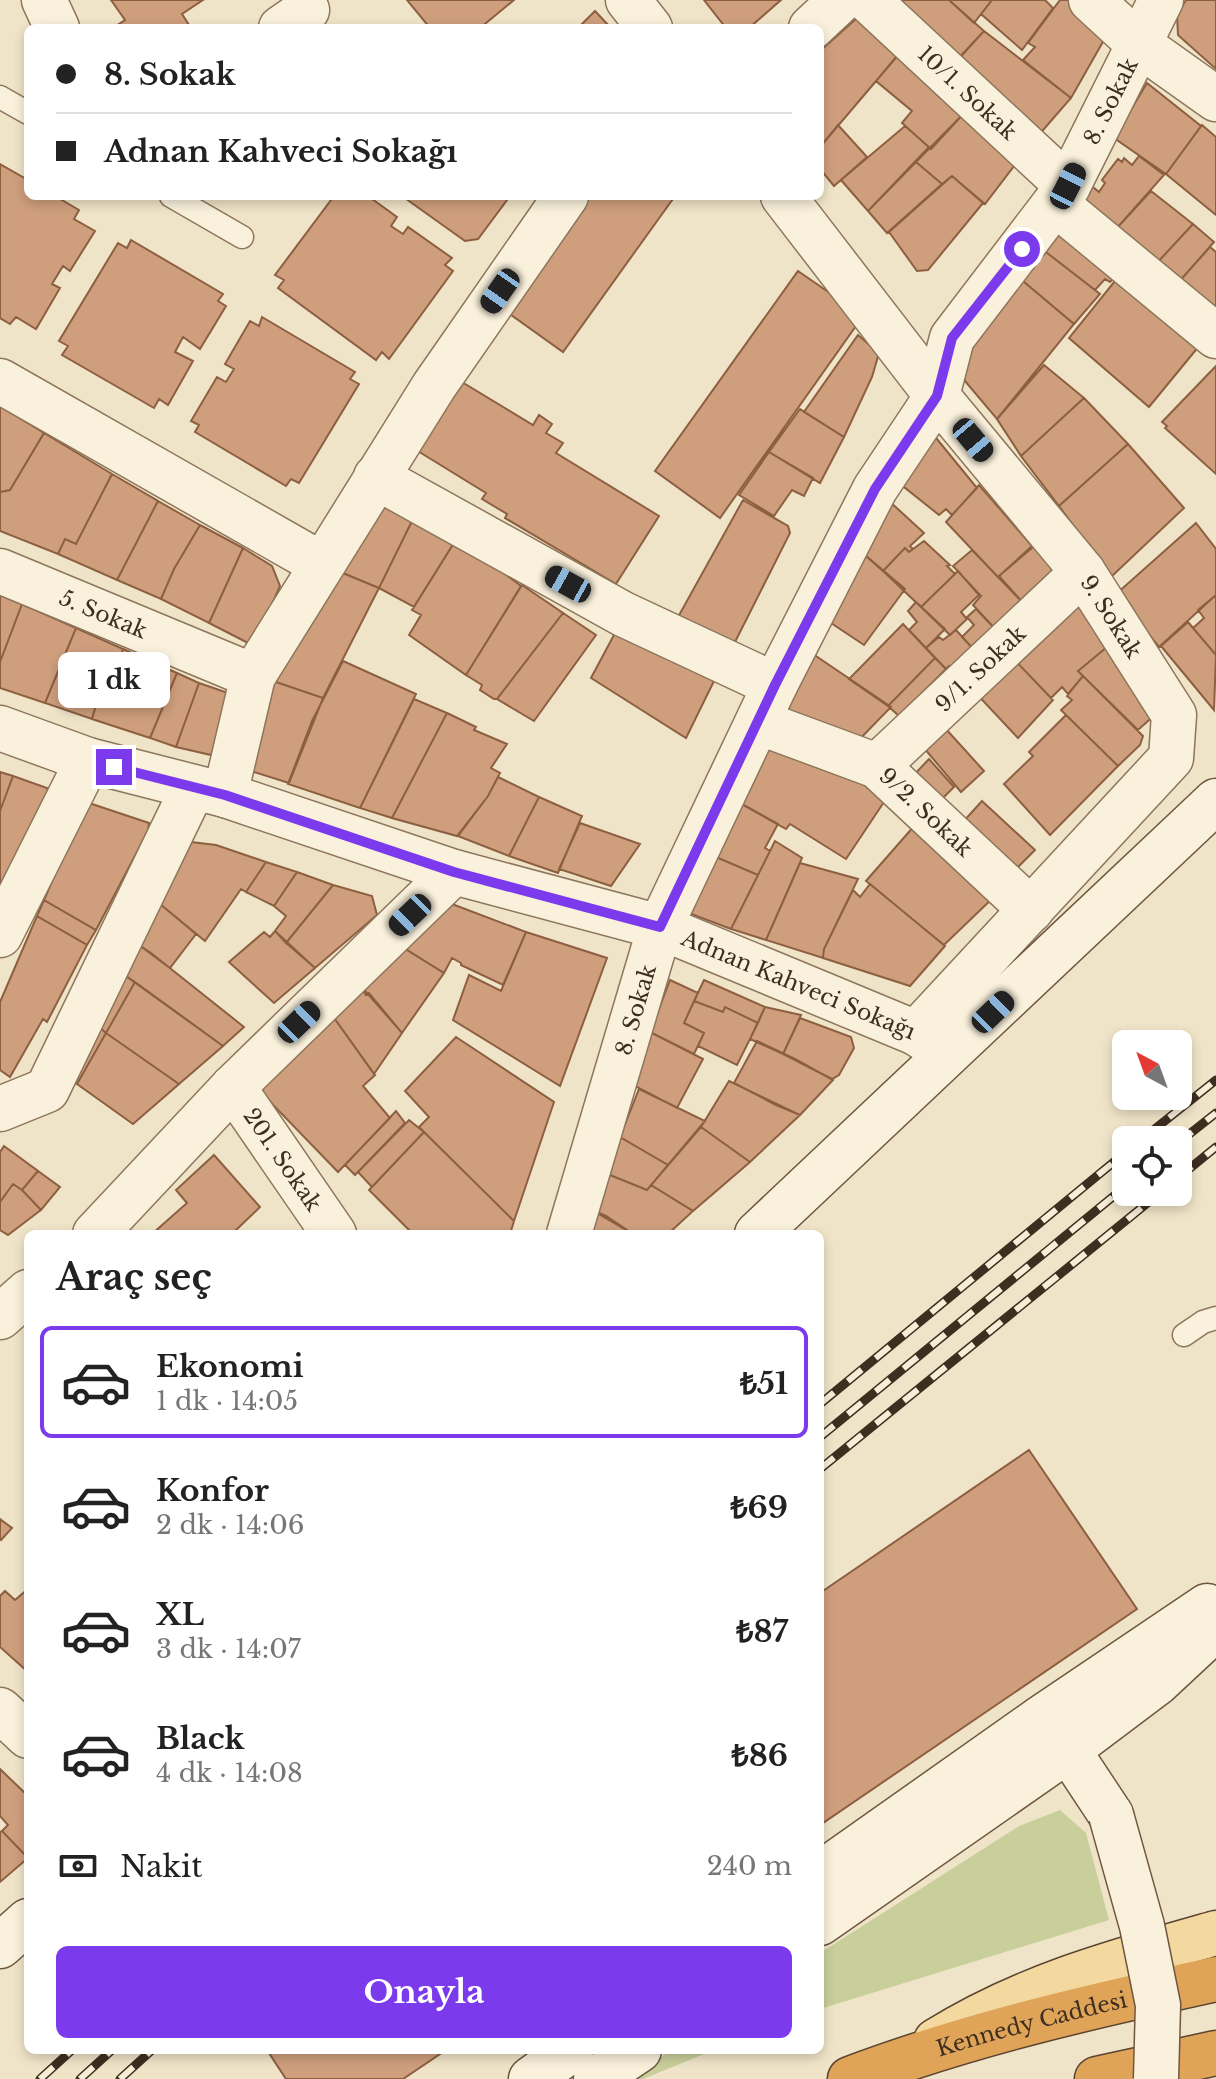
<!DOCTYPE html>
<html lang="tr">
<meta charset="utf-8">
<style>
body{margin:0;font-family:"Libre Baskerville",serif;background:#f6f6f6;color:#222;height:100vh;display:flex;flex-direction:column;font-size:30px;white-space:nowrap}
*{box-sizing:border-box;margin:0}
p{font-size:26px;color:#767676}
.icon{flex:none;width:44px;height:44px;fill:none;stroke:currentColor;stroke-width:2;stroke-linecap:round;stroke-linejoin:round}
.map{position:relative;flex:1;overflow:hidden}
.side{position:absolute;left:24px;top:1230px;width:800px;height:824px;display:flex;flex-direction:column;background:#fff;border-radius:12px;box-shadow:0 4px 12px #0003}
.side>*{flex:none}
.banner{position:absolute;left:24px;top:24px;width:800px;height:176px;border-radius:12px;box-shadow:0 4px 12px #0003;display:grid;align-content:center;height:176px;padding:0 32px;background:#fff}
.needle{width:52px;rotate:319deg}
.controls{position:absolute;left:1112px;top:1030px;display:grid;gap:16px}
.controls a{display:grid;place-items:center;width:80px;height:80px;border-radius:12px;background:#fff;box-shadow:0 4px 12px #0003;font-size:40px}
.end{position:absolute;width:36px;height:36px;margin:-18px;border:10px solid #7c3aed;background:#fff;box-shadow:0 0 0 4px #fff}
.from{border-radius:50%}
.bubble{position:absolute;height:56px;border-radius:12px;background:#fff;box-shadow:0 4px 12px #0003;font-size:26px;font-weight:800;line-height:56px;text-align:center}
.car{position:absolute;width:24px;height:48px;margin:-24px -12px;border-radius:10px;box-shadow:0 0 6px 2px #0007;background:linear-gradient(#222 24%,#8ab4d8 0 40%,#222 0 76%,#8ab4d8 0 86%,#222 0)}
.banner b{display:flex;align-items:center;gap:28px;height:76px;font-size:30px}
.banner b+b{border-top:2px solid #e0e0e0}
.banner i{width:20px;height:20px;background:#222}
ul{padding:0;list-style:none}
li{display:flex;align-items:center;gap:24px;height:112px;margin:0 16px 12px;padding:0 16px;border:4px solid transparent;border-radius:12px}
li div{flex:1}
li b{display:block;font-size:30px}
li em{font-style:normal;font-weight:800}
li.on{border-color:#7c3aed}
li>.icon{width:72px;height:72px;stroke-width:1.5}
h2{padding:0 32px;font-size:36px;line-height:96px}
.pay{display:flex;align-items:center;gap:20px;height:88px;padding:0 32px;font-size:30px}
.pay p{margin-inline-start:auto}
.cta{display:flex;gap:16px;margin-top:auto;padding:16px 32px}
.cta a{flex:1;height:92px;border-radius:12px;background:#7c3aed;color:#fff;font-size:32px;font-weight:800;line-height:92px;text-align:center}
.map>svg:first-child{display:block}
.green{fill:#c9cf9b}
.building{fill:#cf9f7d;stroke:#8d5f41;stroke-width:2}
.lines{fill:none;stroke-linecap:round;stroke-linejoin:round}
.lane-casing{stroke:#8d765c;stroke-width:25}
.street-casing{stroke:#8d765c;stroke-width:47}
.secondary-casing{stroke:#6f573f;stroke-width:47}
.primary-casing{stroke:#5b4430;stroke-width:47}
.highway-casing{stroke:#5b4430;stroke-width:47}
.lane{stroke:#faf1dc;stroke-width:22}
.street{stroke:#faf1dc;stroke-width:44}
.secondary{stroke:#faf1dc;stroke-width:44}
.primary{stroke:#f3d9a0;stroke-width:44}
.highway{stroke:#e0a458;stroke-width:44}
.rail-casing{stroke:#3d2e20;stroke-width:9}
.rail{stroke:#f7eed8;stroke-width:6;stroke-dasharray:18;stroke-linecap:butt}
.secondary-bridge-casing{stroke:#6f573f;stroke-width:47;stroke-linecap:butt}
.secondary-bridge{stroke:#faf1dc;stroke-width:44}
.route{stroke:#7c3aed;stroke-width:10}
.labels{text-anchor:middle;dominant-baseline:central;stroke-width:6;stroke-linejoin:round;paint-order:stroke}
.street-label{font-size:22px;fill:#3d2e20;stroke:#f7eed8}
</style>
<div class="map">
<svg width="1216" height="2079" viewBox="0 0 1216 2079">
<rect width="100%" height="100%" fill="#f0e4c8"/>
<!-- green -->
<path class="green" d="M1060 1810 1086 1833 1109 1920 820 2009V1953L1019 1826Z
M672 2050H714L643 2079H627Z"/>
<!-- building -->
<path class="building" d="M111 0H203L182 14 191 28H118L116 26 125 20Z
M407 0H514L480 28H430Z
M704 0H781L749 28H726Z
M885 0H949L984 31 955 62Z
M949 0H992L974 23Z
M992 0H1045L1053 8 1022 50 981 14Z
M1060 0H1068L1108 33 1071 98 1023 60 1035 47 1028 43Z
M1186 0H1216V69L1178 35 1177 15Z
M595 11 611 28H578Z
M857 18 899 54 820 147V51Z
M984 31 1071 98 1037 137 954 64Z
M901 51 967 110 931 149 902 123 912 111 876 81Z
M1147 83 1201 126 1166 174 1114 138Z
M967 110 1021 157 985 204 952 176 942 184 916 162Z
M838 125 867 157 834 186 820 169V147Z
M1202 125 1216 137V215L1166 174Z
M905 126 929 147 868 211 841 180Z
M1139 156 1164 175 1116 229 1076 199 1088 183 1099 192 1105 183 1102 180 1118 159 1122 162 1124 158 1132 165Z
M916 162 942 184 887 233 868 211Z
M0 164 28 180V196H55L79 210 74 219 95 231 70 271 63 266 52 284 60 288 36 329 16 317 10 324 0 318Z
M952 176 983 203 928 270 917 271 889 232Z
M1151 191 1193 224 1156 264 1116 229Z
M334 196H368L397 217 391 226 403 234 408 227 452 258 445 265 453 271 389 359 382 352 376 360 278 288 284 280 275 275Z
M402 196H510L478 239 465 241Z
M576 196H675L563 352 497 305Z
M1067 221 1121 270 1110 282 1105 279 1095 290 1042 249Z
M1193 224 1214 242 1177 284 1156 264Z
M131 240 223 294 218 301 226 306 200 349 183 337 175 352 193 361 168 405 159 399 154 408 62 355 68 346 59 341 118 243 127 248Z
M1210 247 1216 252V307L1210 314 1177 284Z
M1042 249 1100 294 1074 324 1017 276Z
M798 271 863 316 720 518 655 471Z
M1123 271 1204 340 1149 407 1069 338Z
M1017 276 1074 324 997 419 965 381 962 343Z
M262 317 355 372 350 379 359 384 299 483 291 479 286 486 195 432 199 425 191 421 217 377 226 382 234 369 225 364 250 321 259 326Z
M858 335 879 353 872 377 844 437 804 412Z
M1044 365 1084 398 1021 456 997 419Z
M1216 366V474L1165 428 1167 426 1162 422Z
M452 376 533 425 539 415 552 424 546 433 563 443 556 453 659 516 616 584 505 518 507 514 482 499 486 493 408 445Z
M1084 398 1128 444 1059 506 1021 456Z
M0 406 44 433 10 490 0 492Z
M800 409 844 437 820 483 769 452Z
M44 433 112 474 76 544 65 539 58 554 0 531V492L10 490Z
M932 433 977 488 952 515 946 509 939 515 894 479Z
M1128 444 1184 508 1111 577 1059 506Z
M769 452 813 478 804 496 792 490 774 516 739 495Z
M112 474 158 501 117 580 58 554 65 539 76 544Z
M979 485 1032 546 998 577 946 522Z
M378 496 415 515 379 588 331 568Z
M743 500 788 526 790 533 735 642 729 645 678 617Z
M888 500 924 533 910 546 913 549 909 552 905 548 883 571 858 549Z
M158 501 200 525 174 569 161 599 117 580Z
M415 515 457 538 414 607 379 588Z
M1196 523 1216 549V595L1159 647 1116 594Z
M200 525 243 548 209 623 161 599 174 569Z
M457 538 521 586 466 675 409 635 421 615 412 610Z
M924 541 950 565 947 566 955 574 921 607 883 571 905 548 909 552Z
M1039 542 1065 571 1025 605 999 576Z
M243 548 272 566 280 586 254 646 209 623Z
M858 549 905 589 864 645 822 617Z
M972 550 1025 605 999 633 973 605 981 596 953 566Z
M328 567 379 588 323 698 273 681Z
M958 571 979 595 961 612 967 619 950 635 921 607Z
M522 585 563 613 497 699H494L480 690 482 685 466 675Z
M1073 591 1113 642 1078 671 1083 676 1068 694 1062 687 1051 698 1007 652Z
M0 595 22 604 0 662Z
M1216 595V655L1193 628 1204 618 1198 610Z
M916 602 945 629 926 648 909 630 917 622 908 611Z
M22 604 76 628 45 703 0 688V662Z
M976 609 998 632 977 653 962 637 974 625 967 617Z
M563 613 596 635 534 721 497 699Z
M1188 622 1216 655 1214 710 1161 646Z
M903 624 935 658 888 706 849 679Z
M76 628 123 649 107 692 100 691 92 719 45 703Z
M956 630 977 653 957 674 949 666 946 669 926 648 939 637 943 640Z
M615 633 715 679 686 738 591 678Z
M1113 642 1157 713 1138 730 1078 671Z
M123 649 177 673 150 738 92 719 100 691 107 692Z
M1007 652 1053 700 1018 738 971 688Z
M813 654 891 707 854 745 780 707Z
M935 658 946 669 899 716 888 706Z
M343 661 416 694 360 808 288 784 312 721Z
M177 673 199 683 176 747 150 738Z
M1083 676 1143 736 1140 745 1118 766 1061 710 1072 700 1067 696Z
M273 681 323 698 289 783 251 771Z
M199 683 234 695 211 755 176 747Z
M414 699 447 713 392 818 360 808Z
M447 713 476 727 474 730 507 744 491 768 500 773 488 796 457 836 392 818Z
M1066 715 1118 766 1050 835 1004 784 1033 756 1029 752Z
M945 728 984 771 961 792 924 748Z
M768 734 840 763 884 802 846 859 790 824 786 829 738 802Z
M929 759 954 787 932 809 910 779Z
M0 772 13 776 0 811Z
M13 776 47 788 48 791 0 900V811Z
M498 777 539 797 509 856 458 836 488 796Z
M539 797 582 816 558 873 509 856Z
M982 801 1035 850 1010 875 962 823Z
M86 802 149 823 148 831 96 930 44 900Z
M740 803 778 824 765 848 770 851 758 875 716 857Z
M580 823 640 844 611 886 559 869Z
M915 825 996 895 944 945 866 881Z
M775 841 802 858 766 940 731 929Z
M191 842 216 845 266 862 246 892 241 889 205 941 160 904Z
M716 857 758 875 731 929 686 912Z
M266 862 297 872 274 906 246 892Z
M800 863 858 879 824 949 823 958 766 940Z
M297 872 333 885 286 943 275 931 286 916 274 906Z
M870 884 945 946 910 986 823 958 824 949 853 890 860 897Z
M333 885 372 896 377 915 315 968 286 943Z
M44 900 96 930 87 945 37 916Z
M160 904 196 934 170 968 139 945Z
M452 904 526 932 503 985 461 965V963L452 958 444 973 404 948Z
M37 916 87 945 47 1022 43 1019 10 1077 0 1070V1002Z
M275 931 315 968 274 1003 229 962 264 932 270 937Z
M526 932 607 958 560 1086 453 1020 469 975 501 991Z
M139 945 151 953 244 1027 223 1046 123 974Z
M404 948 444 973 402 1033 360 985Z
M123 974 135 982 106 1033 97 1025Z
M670 980 698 993 684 1023 704 1033 694 1054 650 1032Z
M704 980 765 1007 758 1023 725 1007 723 1012 694 1001Z
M135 982 223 1046 179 1084 106 1033Z
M360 986 366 995 369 993 402 1033 374 1074 332 1015Z
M694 1001 723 1012 725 1007 758 1023 737 1065 698 1046 704 1033 684 1023Z
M765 1007 801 1015 783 1054 750 1039Z
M332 1015 375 1075 363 1086 390 1118 338 1172 251 1082Z
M800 1018 851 1037 854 1048 839 1075 832 1079 783 1054Z
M97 1025 106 1033 77 1084 69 1079Z
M650 1032 703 1059 677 1108 633 1085Z
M106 1033 179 1084 133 1124 77 1084Z
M456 1037 554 1102 514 1221 419 1127 429 1117 405 1091Z
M757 1041 795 1059 833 1080 800 1115 776 1105 734 1083Z
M729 1081 800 1115 750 1162 701 1127Z
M639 1089 705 1121 668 1165 620 1137Z
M396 1111 405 1123 355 1175 345 1165Z
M409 1120 424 1132 372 1187 358 1172Z
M701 1127 750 1162 693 1211 651 1185Z
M424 1132 514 1221 510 1234H413L369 1190Z
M620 1137 668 1165 647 1190 605 1173Z
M4 1146 38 1171 22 1190 13 1184 0 1202V1152Z
M214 1155 260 1207 232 1234H152L187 1203 176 1190Z
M38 1171 60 1187 41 1210 22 1190Z
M605 1173 647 1190 651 1185 693 1211 668 1234H633L592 1210Z
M13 1184 22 1190 41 1210 8 1235 0 1230V1202Z
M592 1210 606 1216 633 1234H584Z
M1029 1450 1137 1609 820 1825V1593Z
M0 1519 12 1528 1 1540 0 1539Z
M28 1589V1672L0 1647V1596L5 1591 15 1600Z
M0 1769 28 1796V1858L2 1831 8 1825 0 1816Z
M2 1831 28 1858 0 1882V1832Z
M274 2050H446L403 2079H286L269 2053Z"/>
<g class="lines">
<defs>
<path id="lane" d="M0 97 28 113
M171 196 242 237
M1184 1335 1203 1322 1216 1318"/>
<g id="street">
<path d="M44 0 57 28"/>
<path d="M628 0 650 28"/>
<path id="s1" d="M868 0 1068 186"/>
<path d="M1091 0 1140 45 1216 99"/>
<path d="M281 28 307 10"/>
<path d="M811 28 841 0"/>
<path id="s2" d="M783 196 937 396 1083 572 1174 715 1171 758 916 1033"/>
<path d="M1056 204 1216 336"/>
<path d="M0 381 321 564"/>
<path d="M376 477 623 614 775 685"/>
<path id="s3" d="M0 571 253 676"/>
<path id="s4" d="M758 722 877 766 1031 910"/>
<path id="s5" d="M0 728 88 760 225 795 454 872 660 927 916 1033 940 1049"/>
<path id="s6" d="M877 766 1083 572"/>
<path d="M225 795 253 676 434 386 566 196"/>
<path d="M0 935 88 760"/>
<path id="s7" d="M233 1087 334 1234"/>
<path d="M0 1109 47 1090 193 788"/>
<path d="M95 1234 233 1087 454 872"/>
<path id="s8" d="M569 1234 660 927 775 685 875 489 937 396 952 338 1068 186 1161 0"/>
<path d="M0 1317 28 1292"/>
<path d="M0 1710 28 1736"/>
</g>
<path id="secondary" d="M757 1234 1216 801
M1051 1729 1068 1750 1111 1815
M820 1874 1041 1718 1207 1606
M820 1923 1068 1750 1157 1683 1216 1628
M0 1946 28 1921
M531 2079 571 2050
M596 2079 639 2050"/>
<path id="primary" d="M936 2041C1024 1986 1117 1961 1216 1933"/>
<g id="highway">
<path id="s9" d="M850 2079C969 2034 1092 2006 1216 1979"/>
<path d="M1097 2079 1216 2053"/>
</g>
</defs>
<!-- lane casing -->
<use href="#lane" class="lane-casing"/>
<!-- street casing -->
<use href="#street" class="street-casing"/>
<!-- secondary casing -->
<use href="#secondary" class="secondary-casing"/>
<!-- primary casing -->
<use href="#primary" class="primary-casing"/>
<!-- highway casing -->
<use href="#highway" class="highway-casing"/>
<!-- lane -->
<use href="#lane" class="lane"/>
<!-- street -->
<use href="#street" class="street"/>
<!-- secondary -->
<use href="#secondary" class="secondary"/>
<!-- primary -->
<use href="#primary" class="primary"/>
<!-- highway -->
<use href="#highway" class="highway"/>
<defs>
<path id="rail" d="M1141 1140 1216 1080
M1178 1143 1216 1113
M1178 1178 1216 1147
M820 1404 1126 1152
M820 1437 1126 1186
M820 1469 1161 1192
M40 2079 72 2050
M80 2079 112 2050
M120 2079 152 2050"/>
</defs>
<!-- rail casing -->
<use href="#rail" class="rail-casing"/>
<!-- rail -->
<use href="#rail" class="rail"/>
<defs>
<path id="secondary-bridge" d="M1111 1815 1142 1926 1158 2005 1156 2079"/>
</defs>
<!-- secondary-bridge casing -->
<use href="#secondary-bridge" class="secondary-bridge-casing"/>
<!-- secondary-bridge -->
<use href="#secondary-bridge" class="secondary-bridge"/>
</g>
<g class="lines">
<!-- route -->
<path class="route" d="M114 767 225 795 454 872 660 927 775 685 875 489 937 396 952 338 1022 249"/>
</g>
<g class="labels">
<!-- street labels -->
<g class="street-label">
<text stroke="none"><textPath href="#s1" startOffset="136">10/1. Sokak</textPath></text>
<text stroke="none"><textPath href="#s8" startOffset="1266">8. Sokak</textPath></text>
<text stroke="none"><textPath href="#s3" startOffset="112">5. Sokak</textPath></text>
<text stroke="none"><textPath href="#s2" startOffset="534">9. Sokak</textPath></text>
<text stroke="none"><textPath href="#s6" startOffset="142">9/1. Sokak</textPath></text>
<text stroke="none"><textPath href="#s4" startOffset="194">9/2. Sokak</textPath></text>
<text stroke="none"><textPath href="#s5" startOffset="840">Adnan Kahveci Sokağı</textPath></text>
<text stroke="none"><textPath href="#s8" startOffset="234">8. Sokak</textPath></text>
<text stroke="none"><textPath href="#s7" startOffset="88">201. Sokak</textPath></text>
<text stroke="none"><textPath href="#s9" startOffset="190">Kennedy Caddesi</textPath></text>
</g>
</g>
</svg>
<div class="controls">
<a><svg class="needle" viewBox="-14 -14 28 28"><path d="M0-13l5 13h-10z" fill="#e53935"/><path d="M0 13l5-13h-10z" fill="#767676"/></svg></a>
<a><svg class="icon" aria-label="locate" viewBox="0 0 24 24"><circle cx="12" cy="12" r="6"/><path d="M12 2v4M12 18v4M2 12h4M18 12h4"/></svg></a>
</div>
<i class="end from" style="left:1022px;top:249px"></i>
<i class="end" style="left:114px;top:767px"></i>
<div class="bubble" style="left:58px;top:652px;width:112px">1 dk</div>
<i class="car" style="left:1068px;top:186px;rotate:27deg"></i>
<i class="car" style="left:500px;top:291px;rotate:215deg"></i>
<i class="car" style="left:973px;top:440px;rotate:140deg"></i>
<i class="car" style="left:568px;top:584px;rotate:299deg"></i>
<i class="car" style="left:410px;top:915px;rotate:226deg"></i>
<i class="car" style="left:993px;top:1012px;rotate:46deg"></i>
<i class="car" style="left:299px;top:1022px;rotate:46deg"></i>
<div class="banner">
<b><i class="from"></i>8. Sokak</b>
<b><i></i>Adnan Kahveci Sokağı</b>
</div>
<section class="side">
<h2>Araç seç</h2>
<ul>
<li class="on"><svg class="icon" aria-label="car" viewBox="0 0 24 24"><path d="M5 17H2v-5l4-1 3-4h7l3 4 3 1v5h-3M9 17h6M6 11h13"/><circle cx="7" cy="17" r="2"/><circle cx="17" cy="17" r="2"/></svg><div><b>Ekonomi</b><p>1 dk · 14:05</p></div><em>₺51</em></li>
<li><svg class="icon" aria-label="car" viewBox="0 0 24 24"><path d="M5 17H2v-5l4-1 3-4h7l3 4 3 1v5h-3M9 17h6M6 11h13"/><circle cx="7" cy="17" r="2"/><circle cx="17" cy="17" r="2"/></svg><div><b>Konfor</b><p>2 dk · 14:06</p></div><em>₺69</em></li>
<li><svg class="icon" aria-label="car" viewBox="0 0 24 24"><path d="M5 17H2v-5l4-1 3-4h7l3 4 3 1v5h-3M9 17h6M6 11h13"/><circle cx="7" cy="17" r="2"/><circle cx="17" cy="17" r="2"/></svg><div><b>XL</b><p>3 dk · 14:07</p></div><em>₺87</em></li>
<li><svg class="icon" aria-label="car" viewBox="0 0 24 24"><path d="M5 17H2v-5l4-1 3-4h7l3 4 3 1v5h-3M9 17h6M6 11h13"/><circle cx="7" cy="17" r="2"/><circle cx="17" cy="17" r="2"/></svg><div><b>Black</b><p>4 dk · 14:08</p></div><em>₺86</em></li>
</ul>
<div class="pay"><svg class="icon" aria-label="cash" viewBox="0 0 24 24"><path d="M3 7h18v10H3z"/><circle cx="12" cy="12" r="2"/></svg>Nakit<p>240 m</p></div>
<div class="cta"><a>Onayla</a></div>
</section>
</div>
